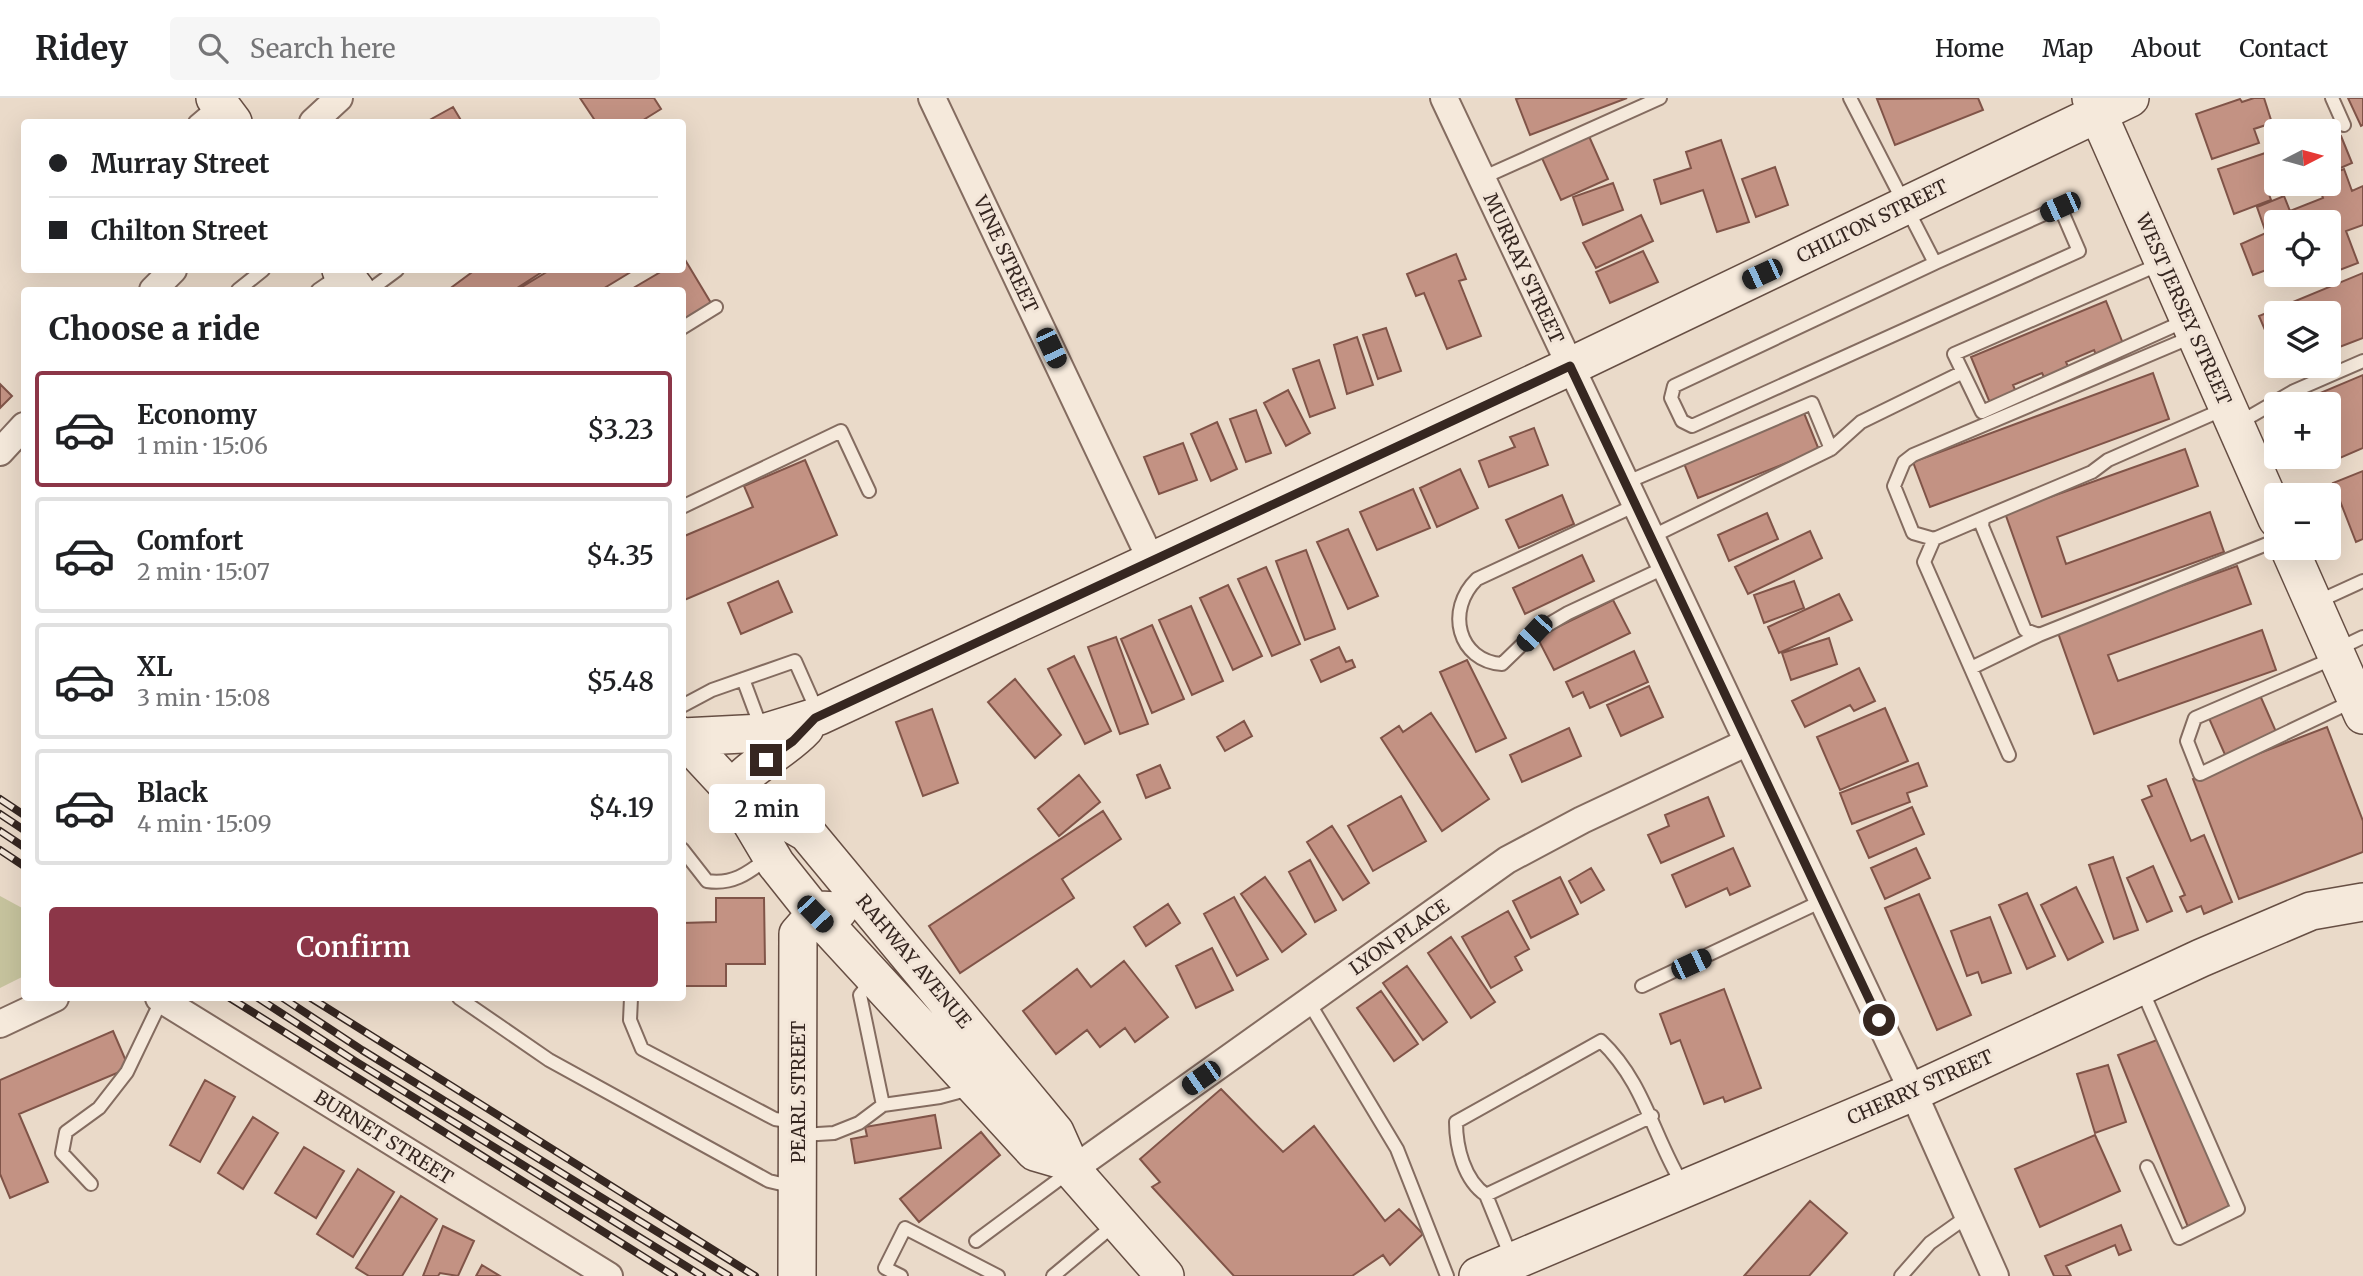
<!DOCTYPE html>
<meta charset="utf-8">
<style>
body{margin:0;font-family:Merriweather,serif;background:#f6f6f6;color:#202124;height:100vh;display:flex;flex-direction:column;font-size:26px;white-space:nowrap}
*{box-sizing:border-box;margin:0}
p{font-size:23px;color:#757577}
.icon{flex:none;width:38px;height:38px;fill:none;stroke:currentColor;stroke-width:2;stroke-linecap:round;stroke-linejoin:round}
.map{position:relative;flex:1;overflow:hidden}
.drawer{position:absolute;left:21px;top:189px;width:665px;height:714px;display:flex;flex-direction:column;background:#fff;border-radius:7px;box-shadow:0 7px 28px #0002}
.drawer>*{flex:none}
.guide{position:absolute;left:21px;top:21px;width:665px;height:154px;border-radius:7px;box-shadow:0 7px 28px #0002;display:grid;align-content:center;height:154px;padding:0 28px;background:#fff}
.needle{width:46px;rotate:84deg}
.buttons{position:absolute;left:2264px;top:21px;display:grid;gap:14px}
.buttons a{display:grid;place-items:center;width:77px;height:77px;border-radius:7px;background:#fff;box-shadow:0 7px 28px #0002;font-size:35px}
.end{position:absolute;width:32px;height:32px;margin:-16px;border:9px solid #362721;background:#fff;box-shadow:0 0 0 4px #fff}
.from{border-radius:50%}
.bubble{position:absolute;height:49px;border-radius:7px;background:#fff;box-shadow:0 7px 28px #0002;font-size:23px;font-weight:600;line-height:49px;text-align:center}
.car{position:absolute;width:21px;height:42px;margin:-21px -10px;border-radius:9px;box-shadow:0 0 5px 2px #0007;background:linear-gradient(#222 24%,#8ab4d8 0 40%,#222 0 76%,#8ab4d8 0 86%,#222 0)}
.guide b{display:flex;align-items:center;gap:24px;height:66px;font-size:26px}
.guide b+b{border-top:2px solid #e0e0e0}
.guide i{width:18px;height:18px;background:#202124}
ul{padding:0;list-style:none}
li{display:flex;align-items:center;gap:21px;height:116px;margin:0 14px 10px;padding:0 14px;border:4px solid #e0e0e0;border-radius:7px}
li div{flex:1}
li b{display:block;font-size:26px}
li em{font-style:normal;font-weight:600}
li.current{border-color:#8c3648}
li>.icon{width:63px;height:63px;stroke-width:1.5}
h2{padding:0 28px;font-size:32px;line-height:84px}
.cta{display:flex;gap:14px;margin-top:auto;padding:14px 28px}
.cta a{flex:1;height:80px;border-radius:7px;background:#8c3648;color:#fff;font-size:28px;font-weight:600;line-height:80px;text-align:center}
header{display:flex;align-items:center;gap:42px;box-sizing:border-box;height:98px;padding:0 35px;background:#fff;border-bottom:2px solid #e0e0e0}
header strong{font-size:33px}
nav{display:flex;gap:38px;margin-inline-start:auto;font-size:24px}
.search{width:490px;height:63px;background:#f6f6f6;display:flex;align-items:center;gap:18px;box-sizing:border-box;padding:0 24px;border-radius:7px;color:#757577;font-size:26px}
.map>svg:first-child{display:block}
.green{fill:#c7c49e}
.building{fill:#c39283;stroke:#805448;stroke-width:2}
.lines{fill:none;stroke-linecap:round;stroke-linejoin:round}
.lane-casing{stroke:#846c60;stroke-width:16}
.street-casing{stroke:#846c60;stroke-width:30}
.secondary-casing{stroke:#664e43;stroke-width:40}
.lane{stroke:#f5e9db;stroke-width:12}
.street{stroke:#f5e9db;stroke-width:26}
.secondary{stroke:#f5e9db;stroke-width:37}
.rail-casing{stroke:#362721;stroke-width:8}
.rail{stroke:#f2e5d8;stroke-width:5;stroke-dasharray:16;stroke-linecap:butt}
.route{stroke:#362721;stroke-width:9}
.labels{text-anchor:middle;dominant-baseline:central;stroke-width:6;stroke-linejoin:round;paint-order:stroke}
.street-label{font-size:19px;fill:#362721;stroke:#f2e5d8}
</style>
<header>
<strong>Ridey</strong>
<div class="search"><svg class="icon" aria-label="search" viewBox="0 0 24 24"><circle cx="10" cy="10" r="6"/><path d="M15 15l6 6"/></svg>Search here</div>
<nav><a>Home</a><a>Map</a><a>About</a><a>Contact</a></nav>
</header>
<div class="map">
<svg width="2363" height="1178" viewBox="0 0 2363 1178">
<rect width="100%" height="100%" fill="#eadac9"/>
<!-- green -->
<path class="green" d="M0 798 24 811V878L0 890Z"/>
<!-- building -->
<path class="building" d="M580 0H654L661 11 640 24H596Z
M1520 0H1627L1530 37 1516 1Z
M1978 0 1983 12 1895 47 1877 1Z
M2254 0H2264L2272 25 2254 31 2259 45 2212 61 2196 16 2240 1 2242 4Z
M2348 0H2363V27L2361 28Z
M453 9 462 24H426Z
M1588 36 1608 81 1561 102 1541 58Z
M2341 38 2352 65 2329 75V43Z
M1721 42 1749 124 1717 134 1703 92 1661 106 1654 82 1691 70 1686 54Z
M2277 51V84L2266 88 2271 102 2234 116 2218 71Z
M1775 69 1788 107 1756 119 1742 81Z
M2344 71 2352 93 2363 88V127L2346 133 2358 165 2329 176V124H2277V168L2253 177 2241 146 2266 135 2257 109 2284 98 2290 113 2323 100 2318 86H2329V77Z
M1613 85 1623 112 1583 127 1573 99Z
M1641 117 1653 143 1596 170 1583 145Z
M1643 153 1658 184 1610 205 1596 174Z
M1456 156 1466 181 1459 183 1481 238 1447 251 1424 195 1416 198 1407 176Z
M684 160 711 205 682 222V192H630L664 172H682Z
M475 172H545L514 192H448Z
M550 172H634L601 192H517Z
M2363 175V240L2329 253V215H2277V260L2259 218Z
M2106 203 2124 248 2097 259 2094 252 2066 264 2069 271 2045 281 2042 275 2013 287 2016 294 1990 305 1971 259Z
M1386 230 1401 273 1378 281 1363 237Z
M1357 239 1373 287 1347 296 1334 247Z
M1319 262 1335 310 1310 319 1293 271Z
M2153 275 2169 321 1930 409 1913 364Z
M2363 277V350L2326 366 2323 359H2329V306L2299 304Z
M0 286 12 298 0 310Z
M1288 292 1310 335 1286 348 1264 305Z
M1256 312 1271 355 1246 364 1230 321Z
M1804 315 1819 352 1698 400 1683 363Z
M1217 324 1237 371 1211 383 1191 336Z
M1534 330 1548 367 1489 389 1479 363 1515 349 1510 339Z
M1183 345 1197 382 1159 396 1144 359Z
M2185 351 2198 388 2057 439 2066 466 2210 414 2224 454 2042 519 2005 415Z
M805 362 837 437 682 503V439L753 409 744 388Z
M1460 371 1478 410 1437 429 1420 390Z
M2363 373V441L2356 444 2333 385Z
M1413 391 1430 430 1377 452 1360 414Z
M1562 397 1574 426 1519 450 1506 422Z
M1767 415 1778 441 1729 463 1718 437Z
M1348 431 1378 498 1348 511 1317 444Z
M1810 433 1822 460 1748 496 1735 469Z
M1306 452 1335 531 1305 542 1276 463Z
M1582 457 1594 483 1525 516 1513 490Z
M2237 468 2251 506 2108 557 2118 583 2262 532 2276 572 2094 636 2057 532Z
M1266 469 1300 546 1272 558 1238 481Z
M778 483 792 514 741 536 728 505Z
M1794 483 1804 510 1764 525 1754 497Z
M1228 487 1262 558 1233 572 1200 500Z
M1839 496 1852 522 1779 555 1768 529Z
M1613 502 1630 535 1554 572 1537 539Z
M1191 508 1223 583 1192 597 1159 522Z
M1152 527 1184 601 1152 615 1121 541Z
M1116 539 1148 626 1120 636 1088 549Z
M1829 540 1837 566 1791 582 1782 555Z
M1339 549 1346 564 1352 562 1355 569 1321 584 1311 562Z
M1634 553 1648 584 1590 610 1583 594 1573 599 1566 584Z
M1074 558 1111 633 1085 646 1048 571Z
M1467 562 1506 640 1476 654 1440 574Z
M1859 570 1875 603 1854 613 1850 607 1805 629 1792 603Z
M1015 581 1061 637 1035 660 988 604Z
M1649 588 1663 619 1621 638 1607 607Z
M2259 595 2277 636 2226 659 2208 618Z
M1885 610 1908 663 1840 692 1817 639Z
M932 611 958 685 923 698 896 624Z
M1431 615 1489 701 1442 733 1381 640 1399 628 1403 634Z
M1244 623 1252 638 1225 653 1217 639Z
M2327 629 2363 723V754L2239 801 2193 681Z
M1569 630 1581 658 1522 684 1510 657Z
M1918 665 1927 688 1907 695 1910 704 1852 726 1840 695Z
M1160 667 1170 690 1146 700 1137 677Z
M1079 677 1100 704 1059 738 1038 711Z
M2166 681 2191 743 2204 737 2232 804 2204 816 2201 808 2187 814 2180 799 2185 797 2142 702 2152 698 2148 688Z
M1401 698 1426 743 1373 773 1348 728Z
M1708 699 1724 738 1661 765 1648 737 1669 728 1665 717Z
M1912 709 1924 736 1869 760 1857 733Z
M1103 713 1121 741 1062 781 1074 800 960 875 929 828Z
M1332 728 1369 785 1343 802 1307 744Z
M1733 750 1750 788 1730 797 1727 790 1686 809 1672 777Z
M1916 750 1930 780 1885 801 1871 770Z
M2113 759 2138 832 2114 841 2089 767Z
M1310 762 1336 812 1315 824 1289 774Z
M2153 768 2172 813 2147 824 2127 780Z
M1591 770 1604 792 1581 805 1569 783Z
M1265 779 1306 836 1282 854 1241 796Z
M1560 779 1578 816 1531 840 1513 803Z
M2076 789 2103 844 2068 862 2041 807Z
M2027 795 2055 858 2027 871 1999 807Z
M1919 796 1971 917 1937 932 1885 810Z
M1234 799 1268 861 1237 878 1204 816Z
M716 800H764L765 866H726V888H682V825L716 824Z
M1168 806 1180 825 1146 848 1134 829Z
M1508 813 1529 851 1515 859 1522 872 1491 890 1462 839Z
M1990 819 2011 875 1982 885 1978 874 1967 878 1951 833Z
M1451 839 1495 904 1471 920 1428 855Z
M1212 850 1233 892 1196 910 1176 868Z
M1124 863 1168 919 1135 944 1125 930 1100 949 1087 932 1056 956 1023 913 1077 871 1091 889Z
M1407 868 1447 924 1423 942 1383 885Z
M1724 891 1761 990 1725 1004 1723 999 1704 1006 1680 942 1671 946 1660 916Z
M1381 893 1418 946 1394 963 1357 910Z
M113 933 129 970 19 1016 48 1084 10 1100 0 1076V982Z
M2162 940 2231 1111 2188 1129 2118 957Z
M2108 967 2126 1024 2095 1035 2077 976Z
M205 982 235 999 200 1064 170 1047Z
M1221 991 1283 1054 1314 1028 1385 1123 1399 1111 1423 1136 1390 1167 1383 1157 1352 1178H1234L1152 1089 1160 1084 1140 1061Z
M935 1017 941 1050 855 1065 851 1041 867 1038 865 1029Z
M253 1019 278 1035 243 1091 218 1075Z
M981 1034 1000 1057 919 1124 900 1101Z
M2095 1037 2120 1093 2040 1129 2015 1071Z
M304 1049 344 1073 316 1120 275 1095Z
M358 1071 394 1094 353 1159 317 1136Z
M401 1098 437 1121 402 1178H369L356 1170Z
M1810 1103 1847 1135 1809 1178H1744Z
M2121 1127 2131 1152 2119 1157 2115 1147 2066 1168 2071 1178H2054L2045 1158Z
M443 1128 474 1143 458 1178 440 1175 438 1178H423Z
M482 1167 500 1178H476Z"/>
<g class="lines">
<defs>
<path id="lane" d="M1850 0 1935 165 2060 109 2079 153 1692 328 1682 323 1671 300 1674 288 1935 165
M2332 0 2344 27
M195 24 215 7
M1482 80 1660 0
M2160 166 1954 256 1982 314 2187 222
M238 192 263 172
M318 192 340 177
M370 192 397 172
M682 230 716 209
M2224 311 2108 362 2092 374 1983 420 1982 428 2025 532 2039 537 2277 442
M2239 325 2294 293 2363 263
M1831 351 1861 324 1961 275
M1625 385 1812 305 1831 351 1651 439
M1636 407 1477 481C1445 512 1458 563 1502 566L1534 535 1568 515 1666 469
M682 409 841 333 869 393
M1983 420 1934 441 1913 435 1894 388 1904 364 1913 357 2194 238
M1934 441 1924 464 2009 657
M2317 504 2363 483
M2338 551 2363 539
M2334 560 2195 620 2187 643 2200 676 2353 603
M1971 570 2039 537
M743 581 762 632
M682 608 712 592 795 563 818 615
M682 751 707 783C733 787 748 775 768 760
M872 882 860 897 883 1007
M1642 888 1822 803
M2142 892 2238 1111 2179 1140 2147 1069
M459 900 549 962 769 1083 794 1089
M631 900 630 922 642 951 775 1021 794 1024
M1308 903 1397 1051 1447 1178
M1652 1018 1486 1097C1464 1082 1456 1049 1456 1024L1601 943C1645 985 1653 1039 1684 1089
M802 1037 834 1035 859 1025 883 1007 940 999 970 991
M91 1086 62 1055 66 1034 99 1010 127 974 162 901
M1486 1097 1512 1161
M976 1143 1069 1074
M901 1178 885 1170 905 1130 998 1178
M1053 1178 1114 1127
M1901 1178 1930 1145 1968 1118"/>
<path id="street" d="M932 0 1152 464
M1444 0 1913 994 1995 1178
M313 24 339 0
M153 192 173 172
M0 354 24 328
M159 900 609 1178
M0 926 55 900
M1072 1072 1507 762 1582 722 1748 644"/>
<path id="secondary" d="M215 0 233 24
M2091 0 2277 421
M341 172 356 192
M2289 450 2363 617
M682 638 732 692 776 766 815 815 1035 1054 1066 1063
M683 639 763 635 819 618 1571 268 2130 0
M732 692 807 735 1055 1034 1072 1072 1165 1178
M732 692C751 666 783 654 805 630
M797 1178 798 836 819 812 838 813
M1478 1178 1913 994 2201 860 2311 813 2363 804"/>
</defs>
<!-- lane casing -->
<use href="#lane" class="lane-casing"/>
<!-- street casing -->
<use href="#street" class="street-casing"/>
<!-- secondary casing -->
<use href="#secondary" class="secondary-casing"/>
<!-- lane -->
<use href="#lane" class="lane"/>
<!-- street -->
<use href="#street" class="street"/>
<!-- secondary -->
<use href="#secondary" class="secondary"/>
<defs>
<path id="rail" d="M0 701 24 717
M0 716 24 732
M0 733 24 749
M0 752 24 768
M230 900 674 1178
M258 900 355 963 702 1178
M283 900 362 952 729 1178
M311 900 755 1178"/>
</defs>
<!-- rail casing -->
<use href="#rail" class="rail-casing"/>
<!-- rail -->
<use href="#rail" class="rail"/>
</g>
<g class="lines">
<!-- route -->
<path class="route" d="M766 662 793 643 815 620 1570 268 1879 922"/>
</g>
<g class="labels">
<!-- street labels -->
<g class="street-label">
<text transform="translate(1872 123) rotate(-26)">CHILTON STREET</text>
<text transform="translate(1006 156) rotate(65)">VINE STREET</text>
<text transform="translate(1524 170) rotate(65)">MURRAY STREET</text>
<text transform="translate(2184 211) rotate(66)">WEST JERSEY STREET</text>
<text transform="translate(1399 839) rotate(-35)">LYON PLACE</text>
<text transform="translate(914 863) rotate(50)">RAHWAY AVENUE</text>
<text transform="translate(1920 989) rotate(-24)">CHERRY STREET</text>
<text transform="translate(798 994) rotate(-90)">PEARL STREET</text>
<text transform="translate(384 1039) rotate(32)">BURNET STREET</text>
</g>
</g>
</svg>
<div class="buttons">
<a><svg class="needle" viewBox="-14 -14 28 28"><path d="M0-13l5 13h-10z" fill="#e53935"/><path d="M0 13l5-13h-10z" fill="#757577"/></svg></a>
<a><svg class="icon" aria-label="locate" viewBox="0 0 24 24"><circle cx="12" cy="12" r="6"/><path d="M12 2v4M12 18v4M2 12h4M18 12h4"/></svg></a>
<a><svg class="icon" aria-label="layers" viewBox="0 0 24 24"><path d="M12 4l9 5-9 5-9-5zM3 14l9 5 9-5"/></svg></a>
<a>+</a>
<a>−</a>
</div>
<i class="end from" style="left:1879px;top:922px"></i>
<i class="end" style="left:766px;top:662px"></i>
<div class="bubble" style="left:709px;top:686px;width:116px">2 min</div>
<i class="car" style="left:2060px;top:109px;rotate:246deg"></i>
<i class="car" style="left:1762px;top:176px;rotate:245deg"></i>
<i class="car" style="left:1051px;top:250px;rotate:155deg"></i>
<i class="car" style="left:1534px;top:535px;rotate:223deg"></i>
<i class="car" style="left:815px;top:816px;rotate:136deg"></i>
<i class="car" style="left:1691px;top:866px;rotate:65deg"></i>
<i class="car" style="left:1201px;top:980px;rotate:235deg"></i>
<div class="guide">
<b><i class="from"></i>Murray Street</b>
<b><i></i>Chilton Street</b>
</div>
<section class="drawer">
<h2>Choose a ride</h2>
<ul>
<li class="current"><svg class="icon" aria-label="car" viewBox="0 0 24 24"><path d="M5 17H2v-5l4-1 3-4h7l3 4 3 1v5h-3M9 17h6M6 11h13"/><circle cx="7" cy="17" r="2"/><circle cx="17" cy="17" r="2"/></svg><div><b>Economy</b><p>1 min · 15:06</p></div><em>$3.23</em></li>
<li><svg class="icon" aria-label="car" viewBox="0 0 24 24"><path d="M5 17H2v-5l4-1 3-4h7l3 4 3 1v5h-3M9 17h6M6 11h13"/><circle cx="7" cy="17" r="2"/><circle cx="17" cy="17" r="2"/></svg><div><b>Comfort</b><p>2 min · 15:07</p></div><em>$4.35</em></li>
<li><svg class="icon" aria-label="car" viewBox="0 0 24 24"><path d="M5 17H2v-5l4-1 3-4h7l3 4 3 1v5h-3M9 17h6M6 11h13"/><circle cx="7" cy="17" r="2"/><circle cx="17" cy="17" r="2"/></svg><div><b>XL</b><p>3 min · 15:08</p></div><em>$5.48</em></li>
<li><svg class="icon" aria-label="car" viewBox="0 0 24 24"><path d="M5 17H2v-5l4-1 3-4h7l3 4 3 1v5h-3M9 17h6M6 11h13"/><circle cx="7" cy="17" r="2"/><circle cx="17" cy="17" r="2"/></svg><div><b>Black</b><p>4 min · 15:09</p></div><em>$4.19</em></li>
</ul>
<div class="cta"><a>Confirm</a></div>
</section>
</div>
